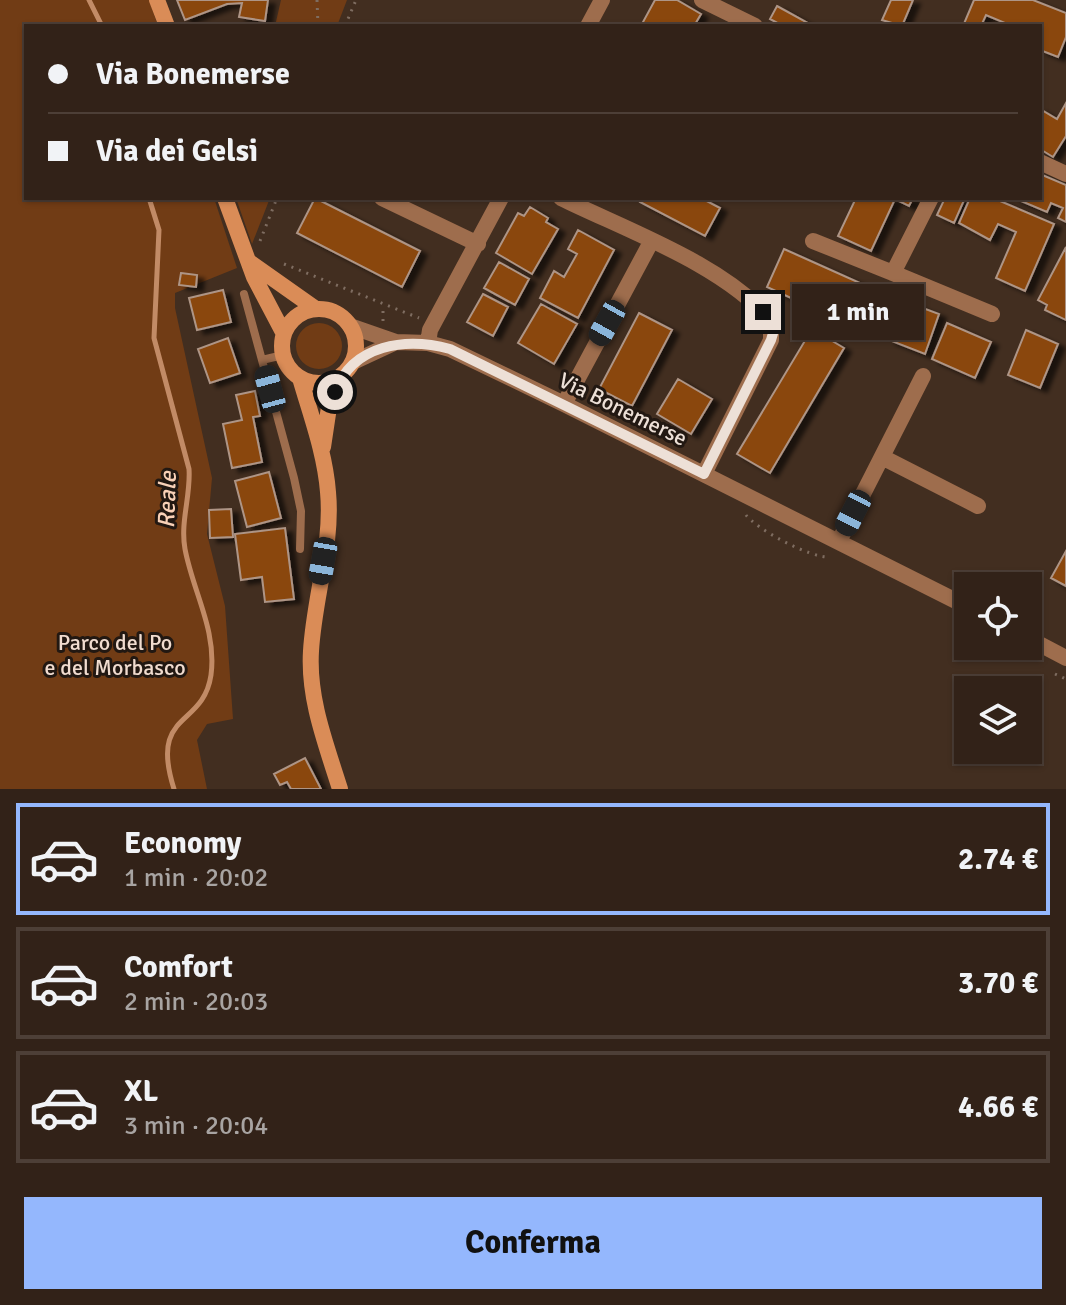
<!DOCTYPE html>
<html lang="it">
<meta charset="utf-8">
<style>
body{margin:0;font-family:Signika,sans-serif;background:#3d2f25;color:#f1f3f6;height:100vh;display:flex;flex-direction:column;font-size:30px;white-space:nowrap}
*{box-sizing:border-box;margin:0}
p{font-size:26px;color:#a8a4a2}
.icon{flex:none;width:44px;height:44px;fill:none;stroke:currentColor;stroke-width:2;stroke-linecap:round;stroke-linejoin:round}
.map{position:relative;height:789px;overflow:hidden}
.panel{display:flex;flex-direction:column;background:#322218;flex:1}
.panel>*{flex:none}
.hud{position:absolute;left:24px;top:24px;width:1018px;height:176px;border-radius:0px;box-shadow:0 2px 6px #0004,0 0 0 2px #4d3f37;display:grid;align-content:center;height:176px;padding:0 24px;background:#322218}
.buttons{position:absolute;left:954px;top:572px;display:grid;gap:16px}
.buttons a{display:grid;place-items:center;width:88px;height:88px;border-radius:0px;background:#322218;box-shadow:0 2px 6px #0004,0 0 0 2px #4d3f37;font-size:40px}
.end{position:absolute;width:36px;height:36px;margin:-18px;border:10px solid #ede0d7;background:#111;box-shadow:0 0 0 4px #111}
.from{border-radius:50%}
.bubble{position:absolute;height:56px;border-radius:0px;background:#322218;box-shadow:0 2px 6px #0004,0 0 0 2px #4d3f37;font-size:26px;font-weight:700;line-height:56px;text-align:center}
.car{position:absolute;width:24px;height:48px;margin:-24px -12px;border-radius:10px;box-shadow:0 0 6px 2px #0007;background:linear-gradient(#222 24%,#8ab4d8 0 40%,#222 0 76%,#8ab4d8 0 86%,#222 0)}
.hud b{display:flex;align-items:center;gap:28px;height:76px;font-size:30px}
.hud b+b{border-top:2px solid #4d3f37}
.hud i{width:20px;height:20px;background:#f1f3f6}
ul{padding:14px 0 0;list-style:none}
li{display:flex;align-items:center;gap:24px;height:112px;margin:0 16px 12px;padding:0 8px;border:4px solid #4d3f37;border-radius:0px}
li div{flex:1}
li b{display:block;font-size:30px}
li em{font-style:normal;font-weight:700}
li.selected{border-color:#94b7fd}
li>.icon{width:72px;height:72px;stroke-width:1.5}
.cta{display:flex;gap:16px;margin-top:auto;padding:16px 24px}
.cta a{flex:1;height:92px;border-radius:0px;background:#94b7fd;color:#111;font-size:32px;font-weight:700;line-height:92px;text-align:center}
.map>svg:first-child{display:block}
.green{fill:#713c15}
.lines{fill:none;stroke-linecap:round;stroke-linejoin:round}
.stream{stroke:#c28b66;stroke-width:5}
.building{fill:#8a460b;stroke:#ae9586;stroke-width:2;filter:url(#shadow)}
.path{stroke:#7f6d61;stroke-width:3;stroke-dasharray:2 6;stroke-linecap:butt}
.lane{stroke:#9e6d4d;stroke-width:8}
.street{stroke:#9e6d4d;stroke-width:16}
.secondary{stroke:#da8c57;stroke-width:16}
.route{stroke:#ede0d7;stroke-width:10}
.labels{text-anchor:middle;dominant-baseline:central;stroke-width:6;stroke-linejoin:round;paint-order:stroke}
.street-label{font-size:22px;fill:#ede0d7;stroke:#221812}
.park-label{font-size:22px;fill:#f1dccf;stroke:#221812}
.water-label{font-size:24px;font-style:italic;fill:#f9d1b7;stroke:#221812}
</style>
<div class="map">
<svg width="1066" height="789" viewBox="0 0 1066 789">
<defs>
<filter id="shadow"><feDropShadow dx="7" dy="4" stdDeviation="2" flood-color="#0009"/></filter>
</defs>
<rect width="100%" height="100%" fill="#422e20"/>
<!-- green -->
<path class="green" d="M0 0H149L158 26H26V198H214L237 268 175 293V308L212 478 207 534 225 606 233 719 207 724 197 740 207 789H0Z
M281 0H347L337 26H275Z
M236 198H270L252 244Z
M296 346a23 23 0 1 1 46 0a23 23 0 1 1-46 0Z"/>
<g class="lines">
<!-- stream -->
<path class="stream" d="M89 0 102 26
M149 198 159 230 154 338 189 469C191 495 180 522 185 549 193 592 217 630 211 675 203 729 149 710 174 789"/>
</g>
<!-- building -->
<path class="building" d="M177 0H268L265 21 239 17 242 3 227 4 185 20Z
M655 0H677L701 14 694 26H650L643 22Z
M891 0H913L902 26 882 20Z
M974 0H1033L1066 13V37L1058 57 1040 50V26H1012L986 15 981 26H963Z
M777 6 808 23 806 26H783L770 19Z
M1066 103V136L1053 157 1040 149V109L1057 119Z
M1040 174 1066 185V222L1058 218 1063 208 1051 203 1047 212 1014 198H1040Z
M315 198 420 251 402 287 297 233Z
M642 198H701L720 208 705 236 640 202Z
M856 198H913L909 206 895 199 871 251 838 236Z
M945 198H965L954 223 937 215Z
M970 198H993L1054 224 1025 291 996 278 1016 232 998 224 990 240 959 223Z
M530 207 548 218 546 222 558 229 532 274 496 253 518 213 524 216Z
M578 230 614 250 578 318 540 298 554 271 564 277 577 254 568 249Z
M1066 247V320L1045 310 1047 305 1038 300Z
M784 249 880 292 863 331 767 287Z
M499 262 529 279 515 305 484 288Z
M181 273 197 275 196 287 179 285Z
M223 290 231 322 197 330 189 298Z
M483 294 508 307 493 336 467 322Z
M904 301 939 314 925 354 889 340Z
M541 304 577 324 554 364 518 343Z
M639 313 672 330 632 406 599 389Z
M947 323 991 342 975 378 932 359Z
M812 329 844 348 770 473 737 454Z
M1026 330 1058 344 1040 388 1008 375Z
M228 338 240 373 210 383 198 349Z
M678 379 712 399 691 434 657 414Z
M255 391 260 416 253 417 262 462 232 468 223 424 242 420 236 395Z
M269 472 281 518 247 527 235 481Z
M231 509 233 537 210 538 209 510Z
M285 528 294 599 265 602 262 577 241 580 235 534Z
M1066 551V586L1051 578Z
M305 758 321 789H291L287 782 280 785 274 774Z"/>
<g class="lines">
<!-- path -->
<path class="path" d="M317 0 318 26
M345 26 356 0
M260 241 277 198
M284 264 419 318
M383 321V305
M746 515C756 529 812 559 830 557
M1003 646 1020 655
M1055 674 1066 679"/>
<!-- lane -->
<path class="lane" d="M244 294 294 478 301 511 300 549
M262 360 283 355"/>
<!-- street -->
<path class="street" d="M702 0 755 26
M588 26 602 0
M1040 162 1066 174
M382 198 478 244
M561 198C626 230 725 265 771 321V340L704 474
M931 198 893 273 992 314
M813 241 893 273
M350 326 396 342 428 343 430 330 501 198
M428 343 450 349 564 404 968 607
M353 362 396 342
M564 404 651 242
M882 457 978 506
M839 541 923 376
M1028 638 1066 658"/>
<!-- secondary -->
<path class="secondary" d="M157 0 167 26
M225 198 254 277 284 334
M248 261 316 309
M282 346a37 37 0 1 1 74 0a37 37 0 1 1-74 0Z
M300 378C311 416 325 453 328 492 333 545 314 598 311 651 308 699 326 744 340 789
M323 447 329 407 341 377"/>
</g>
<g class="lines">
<!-- route -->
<path class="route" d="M335 392C353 344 406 337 450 349L704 474 771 340 774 330 763 312"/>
</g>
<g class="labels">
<!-- street labels -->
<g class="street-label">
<text transform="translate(623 409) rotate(26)">Via Bonemerse</text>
</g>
<!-- park labels -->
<g class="park-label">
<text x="115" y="642">Parco del Po<tspan x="115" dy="25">e del Morbasco</tspan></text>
</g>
<!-- water labels -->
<g class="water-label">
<text transform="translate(167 500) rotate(-88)">Reale</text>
</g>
</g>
</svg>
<div class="buttons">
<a><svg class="icon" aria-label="locate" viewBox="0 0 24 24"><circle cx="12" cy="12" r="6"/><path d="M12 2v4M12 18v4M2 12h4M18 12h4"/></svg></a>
<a><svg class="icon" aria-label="layers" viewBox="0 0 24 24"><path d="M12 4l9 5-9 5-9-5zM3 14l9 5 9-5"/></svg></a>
</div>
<i class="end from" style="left:335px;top:392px"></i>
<i class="end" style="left:763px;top:312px"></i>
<div class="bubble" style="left:792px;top:284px;width:132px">1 min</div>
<i class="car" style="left:607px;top:323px;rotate:209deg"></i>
<i class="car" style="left:270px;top:389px;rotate:345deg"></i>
<i class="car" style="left:853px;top:513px;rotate:207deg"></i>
<i class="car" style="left:323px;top:561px;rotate:190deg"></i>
<div class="hud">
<b><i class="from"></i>Via Bonemerse</b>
<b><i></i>Via dei Gelsi</b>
</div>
</div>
<section class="panel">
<ul>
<li class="selected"><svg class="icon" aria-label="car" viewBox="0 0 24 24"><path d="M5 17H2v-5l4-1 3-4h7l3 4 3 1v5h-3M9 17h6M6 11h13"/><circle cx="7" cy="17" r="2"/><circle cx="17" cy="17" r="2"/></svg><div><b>Economy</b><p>1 min · 20:02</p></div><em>2.74 €</em></li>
<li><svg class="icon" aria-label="car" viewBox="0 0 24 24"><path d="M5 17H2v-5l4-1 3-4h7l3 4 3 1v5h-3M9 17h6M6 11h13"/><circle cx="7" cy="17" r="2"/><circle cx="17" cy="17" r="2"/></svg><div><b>Comfort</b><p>2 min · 20:03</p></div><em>3.70 €</em></li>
<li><svg class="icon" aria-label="car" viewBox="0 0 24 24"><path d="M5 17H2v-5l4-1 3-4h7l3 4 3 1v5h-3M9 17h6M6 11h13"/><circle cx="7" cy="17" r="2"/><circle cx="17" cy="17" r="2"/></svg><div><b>XL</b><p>3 min · 20:04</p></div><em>4.66 €</em></li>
</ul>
<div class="cta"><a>Conferma</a></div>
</section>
